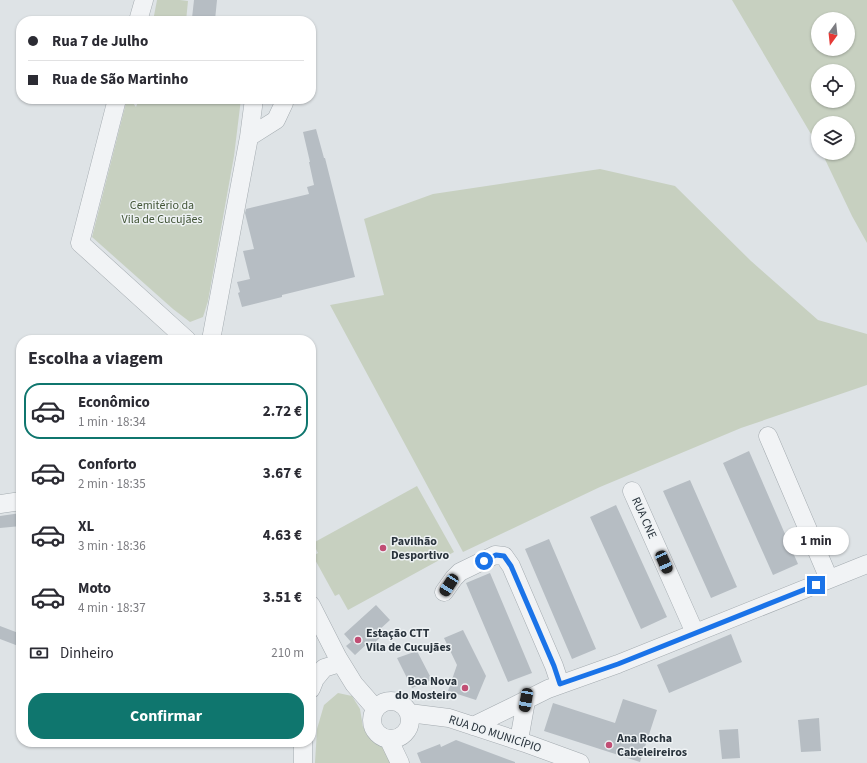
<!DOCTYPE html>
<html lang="pt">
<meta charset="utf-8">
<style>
body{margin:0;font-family:"Source Sans 3",sans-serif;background:#f2f2f3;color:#2b2b33;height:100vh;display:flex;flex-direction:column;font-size:15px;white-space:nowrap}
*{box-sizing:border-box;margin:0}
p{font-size:13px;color:#7c7c81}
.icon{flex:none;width:22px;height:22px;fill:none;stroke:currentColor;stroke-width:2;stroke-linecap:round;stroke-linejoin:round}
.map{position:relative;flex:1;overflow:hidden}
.sheet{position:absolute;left:16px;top:335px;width:300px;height:412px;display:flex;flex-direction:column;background:#fff;border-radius:16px;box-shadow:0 1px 3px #0004}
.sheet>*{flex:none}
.guide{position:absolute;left:16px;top:16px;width:300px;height:88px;border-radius:16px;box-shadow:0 1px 3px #0004;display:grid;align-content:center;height:88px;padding:0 12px;background:#fff}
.needle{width:26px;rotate:195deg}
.tools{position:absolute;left:811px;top:12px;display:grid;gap:8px}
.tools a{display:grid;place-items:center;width:44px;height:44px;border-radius:50%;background:#fff;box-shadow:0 1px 3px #0004;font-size:20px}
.end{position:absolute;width:18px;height:18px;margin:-9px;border:5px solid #1a73e8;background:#fff;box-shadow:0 0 0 2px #fff}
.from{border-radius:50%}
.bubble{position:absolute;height:28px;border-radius:14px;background:#fff;box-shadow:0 1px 3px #0004;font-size:13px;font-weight:700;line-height:28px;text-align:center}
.car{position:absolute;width:12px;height:24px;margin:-12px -6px;border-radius:5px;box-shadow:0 0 3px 1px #0007;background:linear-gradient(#222 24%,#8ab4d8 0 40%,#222 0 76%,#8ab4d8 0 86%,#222 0)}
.guide b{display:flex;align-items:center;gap:14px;height:38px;font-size:15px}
.guide b+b{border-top:1px solid #e1e1e2}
.guide i{width:10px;height:10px;background:#2b2b33}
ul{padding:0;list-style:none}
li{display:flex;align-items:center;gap:12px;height:56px;margin:0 8px 6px;padding:0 4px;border:2px solid transparent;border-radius:16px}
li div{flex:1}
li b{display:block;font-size:15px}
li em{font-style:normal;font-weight:700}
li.selected{border-color:#0f766e}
li>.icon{width:36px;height:36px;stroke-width:1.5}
h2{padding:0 12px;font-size:18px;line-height:48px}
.pay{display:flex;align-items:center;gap:10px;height:44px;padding:0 12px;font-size:15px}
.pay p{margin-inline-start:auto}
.action{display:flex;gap:8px;margin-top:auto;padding:8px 12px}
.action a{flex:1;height:46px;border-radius:16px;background:#0f766e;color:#fff;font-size:16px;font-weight:700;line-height:46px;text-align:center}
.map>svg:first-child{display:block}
.green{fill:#c7d0c0;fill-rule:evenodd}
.building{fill:#b6bdc3}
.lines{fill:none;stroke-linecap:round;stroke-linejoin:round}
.minor-casing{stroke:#a4abb0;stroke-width:19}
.minor{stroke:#f1f3f5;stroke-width:18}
.route{stroke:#1a73e8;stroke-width:5}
.poi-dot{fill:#c14e74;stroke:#eef2f4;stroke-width:1.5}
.labels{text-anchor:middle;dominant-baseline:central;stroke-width:3;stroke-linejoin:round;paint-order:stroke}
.park-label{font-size:12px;fill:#435638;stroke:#eef2f4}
.street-label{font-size:12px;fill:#29333c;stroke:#eef2f4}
.poi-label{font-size:12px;font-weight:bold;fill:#29333c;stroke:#eef2f4;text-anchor:start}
</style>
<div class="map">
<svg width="867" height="763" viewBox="0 0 867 763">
<rect width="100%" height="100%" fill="#dee3e6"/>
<!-- green -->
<path class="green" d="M157 0H180L188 1 186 21H188H153Z
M732 0H867V243L852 216 822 153H848V123H818V146ZM818 19H848V49H818ZM818 71H848V101H818Z
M127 99H130L136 107 139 99H241L234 156 208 301 203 317 190 322 173 309 92 237Z
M600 169 675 186 751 261 818 320 867 334V385L741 428 600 487 463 552 330 305 384 295 364 219 433 194Z
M417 486 454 552 348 610 339 594 335 596 313 556 318 553 313 543Z
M338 693 352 696 360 709 363 727 390 755 393 763H315L317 729 324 705Z"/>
<!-- building -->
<path class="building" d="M194 0H217L215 20 192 18Z
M316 129 324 158H325L355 277 282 295V297L242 307 238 293 240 292 237 282 250 279 243 251 254 249 245 213 246 209 309 194 307 187 314 185 309 162H310L303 132Z
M749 451 798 564 773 575 723 463Z
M690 480 737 587 711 598 663 491Z
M616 505 667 617 641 629 590 517Z
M21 513V526L0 528V516Z
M549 539 596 649 572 659 525 549Z
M490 573 532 673 508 682 466 583Z
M376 605 390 620 378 631 382 636 373 644 370 641 355 655 346 646 351 642 344 634Z
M0 626 21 634V647L0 639Z
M463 630 486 676 476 700 448 691 457 665 444 638Z
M731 634 742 662 669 693 657 665Z
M417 651 432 680 412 688 397 658Z
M623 699 657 710 640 762 544 731 553 703 615 723Z
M819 718 821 751 801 752 798 720Z
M738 729 740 758 722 759 719 730Z
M456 740 515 762V763H421L417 753 440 744 441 747Z"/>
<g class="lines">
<defs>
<path id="minor" d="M138 21 144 0
M117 99 80 243 187 340
M249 137 276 120 284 103V99
M211 340 249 137 254 99
M768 436 829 579
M632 491 695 633
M0 504 21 501
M444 592 454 578 460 572 495 555 504 556 511 566 554 666 560 684
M311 605 338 658 354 684 375 708
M311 689 315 679 324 668 340 663
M372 720a19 19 0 1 1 38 0a19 19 0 1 1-38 0Z
M409 713 449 718 528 744 580 763
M473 726 512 707 548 689 618 664 867 564
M389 740 400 763
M519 740 526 701
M303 742V763"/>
</defs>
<!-- minor casing -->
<use href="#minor" class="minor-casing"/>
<!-- minor -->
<use href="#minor" class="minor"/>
</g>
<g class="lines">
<!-- route -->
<path class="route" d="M484 561 496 555 504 556 511 566 554 666 560 684 618 664 816 585"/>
</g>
<!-- markers -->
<g class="poi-dot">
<circle cx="383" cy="548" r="4"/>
<circle cx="358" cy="640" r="4"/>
<circle cx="465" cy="688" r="4"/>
<circle cx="609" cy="745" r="4"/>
</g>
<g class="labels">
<!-- park labels -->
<g class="park-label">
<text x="162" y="205">Cemitério da<tspan x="162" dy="14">Vila de Cucujães</tspan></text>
</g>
<!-- street labels -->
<g class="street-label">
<text transform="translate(644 518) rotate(66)">RUA CNE</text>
<text transform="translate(495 734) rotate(18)">RUA DO MUNICÍPIO</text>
</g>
<!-- poi labels -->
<g class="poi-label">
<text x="391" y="541">Pavilhão<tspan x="391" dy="14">Desportivo</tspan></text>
<text x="366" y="633">Estação CTT<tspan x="366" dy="14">Vila de Cucujães</tspan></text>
<text x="457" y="681" text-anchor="end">Boa Nova<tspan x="457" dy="14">do Mosteiro</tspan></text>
<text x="617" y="738">Ana Rocha<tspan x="617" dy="14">Cabeleireiros</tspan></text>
</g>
</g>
</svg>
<div class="tools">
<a><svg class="needle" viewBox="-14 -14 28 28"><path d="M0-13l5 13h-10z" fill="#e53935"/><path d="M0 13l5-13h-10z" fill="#7c7c81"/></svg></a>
<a><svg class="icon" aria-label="locate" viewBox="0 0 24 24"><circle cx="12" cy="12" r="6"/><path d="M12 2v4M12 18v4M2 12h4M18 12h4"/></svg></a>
<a><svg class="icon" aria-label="layers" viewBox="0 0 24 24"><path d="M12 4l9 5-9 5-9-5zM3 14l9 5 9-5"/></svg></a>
</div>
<i class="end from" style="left:484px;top:561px"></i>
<i class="end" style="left:816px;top:585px"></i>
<div class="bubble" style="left:783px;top:527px;width:66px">1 min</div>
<i class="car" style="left:664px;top:562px;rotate:156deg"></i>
<i class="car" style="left:449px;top:585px;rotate:213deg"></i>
<i class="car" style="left:526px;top:700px;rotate:190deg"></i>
<div class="guide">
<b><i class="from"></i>Rua 7 de Julho</b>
<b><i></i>Rua de São Martinho</b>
</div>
<section class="sheet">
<h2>Escolha a viagem</h2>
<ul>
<li class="selected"><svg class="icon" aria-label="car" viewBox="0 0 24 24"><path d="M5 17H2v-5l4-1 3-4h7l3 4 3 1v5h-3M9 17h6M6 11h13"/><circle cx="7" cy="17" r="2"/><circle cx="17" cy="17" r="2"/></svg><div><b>Econômico</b><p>1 min · 18:34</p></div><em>2.72 €</em></li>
<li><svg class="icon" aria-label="car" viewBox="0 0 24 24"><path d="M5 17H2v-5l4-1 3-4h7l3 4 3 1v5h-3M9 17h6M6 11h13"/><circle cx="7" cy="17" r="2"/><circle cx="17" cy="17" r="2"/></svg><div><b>Conforto</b><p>2 min · 18:35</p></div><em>3.67 €</em></li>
<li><svg class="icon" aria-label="car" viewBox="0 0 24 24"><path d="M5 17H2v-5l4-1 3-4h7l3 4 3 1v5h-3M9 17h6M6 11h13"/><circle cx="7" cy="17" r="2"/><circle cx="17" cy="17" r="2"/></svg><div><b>XL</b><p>3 min · 18:36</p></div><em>4.63 €</em></li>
<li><svg class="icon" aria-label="car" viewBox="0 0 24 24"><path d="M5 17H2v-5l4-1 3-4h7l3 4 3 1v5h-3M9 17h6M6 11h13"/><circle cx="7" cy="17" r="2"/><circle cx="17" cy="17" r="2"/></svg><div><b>Moto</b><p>4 min · 18:37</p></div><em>3.51 €</em></li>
</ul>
<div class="pay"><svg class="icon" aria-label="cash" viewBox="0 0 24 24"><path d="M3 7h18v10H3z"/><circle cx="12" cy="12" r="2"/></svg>Dinheiro<p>210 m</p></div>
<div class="action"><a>Confirmar</a></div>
</section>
</div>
